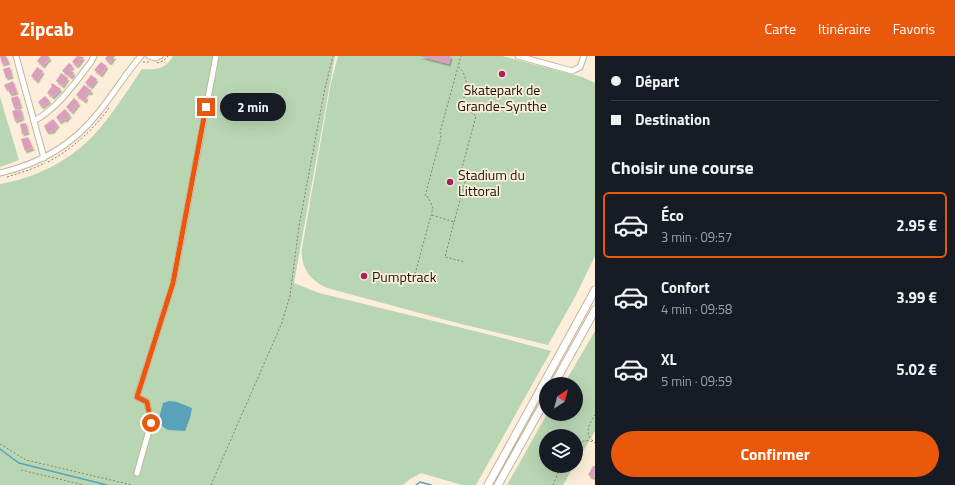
<!DOCTYPE html>
<html lang="fr">
<meta charset="utf-8">
<style>
body{margin:0;font-family:"Titillium Web",sans-serif;background:#20242c;color:#f1f3f6;height:100vh;display:flex;flex-direction:column;font-size:15px;white-space:nowrap}
*{box-sizing:border-box;margin:0}
p{font-size:13px;color:#9ea1a6}
.icon{flex:none;width:22px;height:22px;fill:none;stroke:currentColor;stroke-width:2;stroke-linecap:round;stroke-linejoin:round}
.map{position:relative;flex:1;overflow:hidden}
.details{display:flex;flex-direction:column;background:#171b24;width:360px}
.details>*{flex:none}
.top-card{display:grid;align-content:center;height:88px;padding:0 16px;background:#171b24}
.needle{width:26px;rotate:36deg}
.tools{position:absolute;left:539px;top:321px;display:grid;gap:8px}
.tools a{display:grid;place-items:center;width:44px;height:44px;border-radius:50%;background:#171b24;box-shadow:0 4px 16px #0002;font-size:20px}
.end{position:absolute;width:18px;height:18px;margin:-9px;border:5px solid #ea580c;background:#fff;box-shadow:0 0 0 2px #fff}
.from{border-radius:50%}
.bubble{position:absolute;height:28px;border-radius:14px;background:#171b24;box-shadow:0 4px 16px #0002;font-size:13px;font-weight:700;line-height:28px;text-align:center}
.top-card b{display:flex;align-items:center;gap:14px;height:38px;font-size:15px}
.top-card b+b{border-top:1px solid #363941}
.top-card i{width:10px;height:10px;background:#f1f3f6}
ul{padding:0;list-style:none}
li{display:flex;align-items:center;gap:12px;height:66px;margin:0 8px 6px;padding:0 8px;border:2px solid transparent;border-radius:6px}
li div{flex:1}
li b{display:block;font-size:15px}
li em{font-style:normal;font-weight:700}
li.current{border-color:#ea580c}
li>.icon{width:36px;height:36px;stroke-width:1.5}
h2{padding:0 16px;font-size:18px;line-height:48px}
.primary-button{display:flex;gap:8px;margin-top:auto;padding:8px 16px}
.primary-button a{flex:1;height:46px;border-radius:24px;background:#ea580c;color:#fff;font-size:16px;font-weight:700;line-height:46px;text-align:center}
header{display:flex;align-items:center;gap:24px;box-sizing:border-box;height:56px;padding:0 20px;background:#ea580c;color:#fff}
header strong{font-size:19px}
nav{display:flex;gap:22px;margin-inline-start:auto;font-size:14px}
main{display:flex;flex:1;min-height:0}
.map>svg:first-child{display:block}
.green{fill:#b9d6b3}
.water{fill:#58a2bc}
.lines{fill:none;stroke-linecap:round;stroke-linejoin:round}
.stream{stroke:#58a2bc;stroke-width:1.5}
.building{fill:#dc9ebd;filter:url(#shadow)}
.minor-casing{stroke:#c2b6a1;stroke-width:7}
.highway-casing{stroke:#c2b6a1;stroke-width:9}
.path{stroke:#8a8172;stroke-width:1;stroke-dasharray:2 2;stroke-linecap:butt}
.minor{stroke:#fff;stroke-width:5}
.highway{stroke:#fff;stroke-width:7}
.route{stroke:#ea580c;stroke-width:5}
.poi-dot{fill:#aa1f62;stroke:#fceed8;stroke-width:1.5}
.labels{text-anchor:middle;dominant-baseline:central;stroke-width:3.5;stroke-linejoin:round;paint-order:stroke}
.poi-label{font-size:14px;fill:#18140c;stroke:#fceed8;text-anchor:start}
</style>
<header>
<strong>Zipcab</strong>
<nav><a>Carte</a><a>Itinéraire</a><a>Favoris</a></nav>
</header>
<main>
<div class="map">
<svg width="595" height="429" viewBox="0 0 595 429">
<defs>
<filter id="shadow"><feDropShadow dx="1.5" dy="2.5" stdDeviation="0" flood-color="#0004"/></filter>
</defs>
<rect width="100%" height="100%" fill="#fceed8"/>
<!-- green -->
<path class="green" d="M173 0H335L294 227 319 237 491 279 551 295 476 429H462L421 417 410 423 403 429H0V128C34 122 66 107 91 82 109 64 127 35 142 13 156 14 166 13 173 0Z
M338 0H502L582 21 595 27V200L575 241 548 289 457 267 327 232C310 224 300 212 302 192L331 27Z
M0 41 19 104 0 111Z
M595 275V375L576 407V380H546V410H574L563 429H507L547 358H576V328H564Z"/>
<!-- water -->
<path class="water" d="M169 345 177 346 192 352 190 362 185 375 168 374 160 369 159 362 163 347Z"/>
<g class="lines">
<!-- stream -->
<path class="stream" d="M0 393 19 407 107 429
M416 429 420 426 431 429"/>
</g>
<!-- building -->
<path class="building" d="M0 0H6L9 6 2 8Z
M41 0H48L50 2 43 10 37 5Z
M77 0 84 1 77 10 72 6Z
M107 0H115L110 7 105 3Z
M419 0H451L449 8Z
M101 6 107 10 101 19 94 14Z
M69 7 73 10 70 14 74 17 71 21 62 15Z
M10 11 12 20 6 22 3 13Z
M37 11 43 15 37 25 31 20Z
M61 17 68 22 63 30 56 25Z
M91 19 97 23 91 31 85 27Z
M13 25 17 36 10 38 8 33H6L4 29Z
M52 27 61 33 53 41 47 37 52 30 51 29Z
M84 29 92 35 90 37 88 36 85 40 87 41 85 45 76 39Z
M18 40 21 50 14 52 11 42Z
M45 40 50 45 42 51 38 46Z
M74 42 79 47 72 56 66 51Z
M21 53 23 62 15 65 12 55Z
M65 53 70 59 66 64 64 63 60 66 56 61Z
M53 63 58 69 53 75 47 76 44 70Z
M26 67 28 76 22 78 20 68Z
M28 81 33 92 25 95 21 83Z
M593 410H595L594 422 588 419Z"/>
<g class="lines">
<defs>
<path id="minor" d="M16 0 44 102
M149 0 155 2 160 0
M518 0 572 15 580 11 584 0
M34 65C59 51 74 28 91 6L94 0
M0 117C39 108 73 89 98 57 113 39 125 18 141 0
M137 417 151 367 147 346 137 341 173 227 216 0"/>
<path id="highway" d="M554 328 595 254
M488 429 595 234
M498 429 546 343"/>
</defs>
<!-- minor casing -->
<use href="#minor" class="minor-casing"/>
<!-- highway casing -->
<use href="#highway" class="highway-casing"/>
<!-- path -->
<path class="path" d="M143 6H150
M157 7 163 5 168 0
M48 106C72 93 93 74 109 52
M7 121 29 114 45 107
M432 159 454 166 445 201 465 206
M454 166 465 126 460 119 476 60 462 49C466 35 470 23 459 11
M415 218 433 152 428 141 425 140 441 81 440 76 461 0
M593 385C584 377 589 368 595 359
M0 388 26 404 132 429
M576 390C582 384 588 383 595 387
M21 414 84 429
M211 429 281 269 290 240 299 170 325 32 333 0
M553 429 561 410"/>
<!-- minor -->
<use href="#minor" class="minor"/>
<!-- highway -->
<use href="#highway" class="highway"/>
</g>
<g class="lines">
<!-- route -->
<path class="route" d="M151 367 147 346 137 341 173 227 206 51"/>
</g>
<!-- markers -->
<g class="poi-dot">
<circle cx="502" cy="18" r="4"/>
<circle cx="450" cy="126" r="4"/>
<circle cx="364" cy="220" r="4"/>
</g>
<g class="labels">
<!-- poi labels -->
<g class="poi-label">
<text x="502" y="33" text-anchor="middle">Skatepark de<tspan x="502" dy="16">Grande-Synthe</tspan></text>
<text x="458" y="118">Stadium du<tspan x="458" dy="16">Littoral</tspan></text>
<text x="372" y="220">Pumptrack</text>
</g>
</g>
</svg>
<div class="tools">
<a><svg class="needle" viewBox="-14 -14 28 28"><path d="M0-13l5 13h-10z" fill="#e53935"/><path d="M0 13l5-13h-10z" fill="#9ea1a6"/></svg></a>
<a><svg class="icon" aria-label="layers" viewBox="0 0 24 24"><path d="M12 4l9 5-9 5-9-5zM3 14l9 5 9-5"/></svg></a>
</div>
<i class="end from" style="left:151px;top:367px"></i>
<i class="end" style="left:206px;top:51px"></i>
<div class="bubble" style="left:220px;top:37px;width:66px">2 min</div>
</div>
<section class="details">
<div class="top-card">
<b><i class="from"></i>Départ</b>
<b><i></i>Destination</b>
</div>
<h2>Choisir une course</h2>
<ul>
<li class="current"><svg class="icon" aria-label="car" viewBox="0 0 24 24"><path d="M5 17H2v-5l4-1 3-4h7l3 4 3 1v5h-3M9 17h6M6 11h13"/><circle cx="7" cy="17" r="2"/><circle cx="17" cy="17" r="2"/></svg><div><b>Éco</b><p>3 min · 09:57</p></div><em>2.95 €</em></li>
<li><svg class="icon" aria-label="car" viewBox="0 0 24 24"><path d="M5 17H2v-5l4-1 3-4h7l3 4 3 1v5h-3M9 17h6M6 11h13"/><circle cx="7" cy="17" r="2"/><circle cx="17" cy="17" r="2"/></svg><div><b>Confort</b><p>4 min · 09:58</p></div><em>3.99 €</em></li>
<li><svg class="icon" aria-label="car" viewBox="0 0 24 24"><path d="M5 17H2v-5l4-1 3-4h7l3 4 3 1v5h-3M9 17h6M6 11h13"/><circle cx="7" cy="17" r="2"/><circle cx="17" cy="17" r="2"/></svg><div><b>XL</b><p>5 min · 09:59</p></div><em>5.02 €</em></li>
</ul>
<div class="primary-button"><a>Confirmer</a></div>
</section>
</main>
